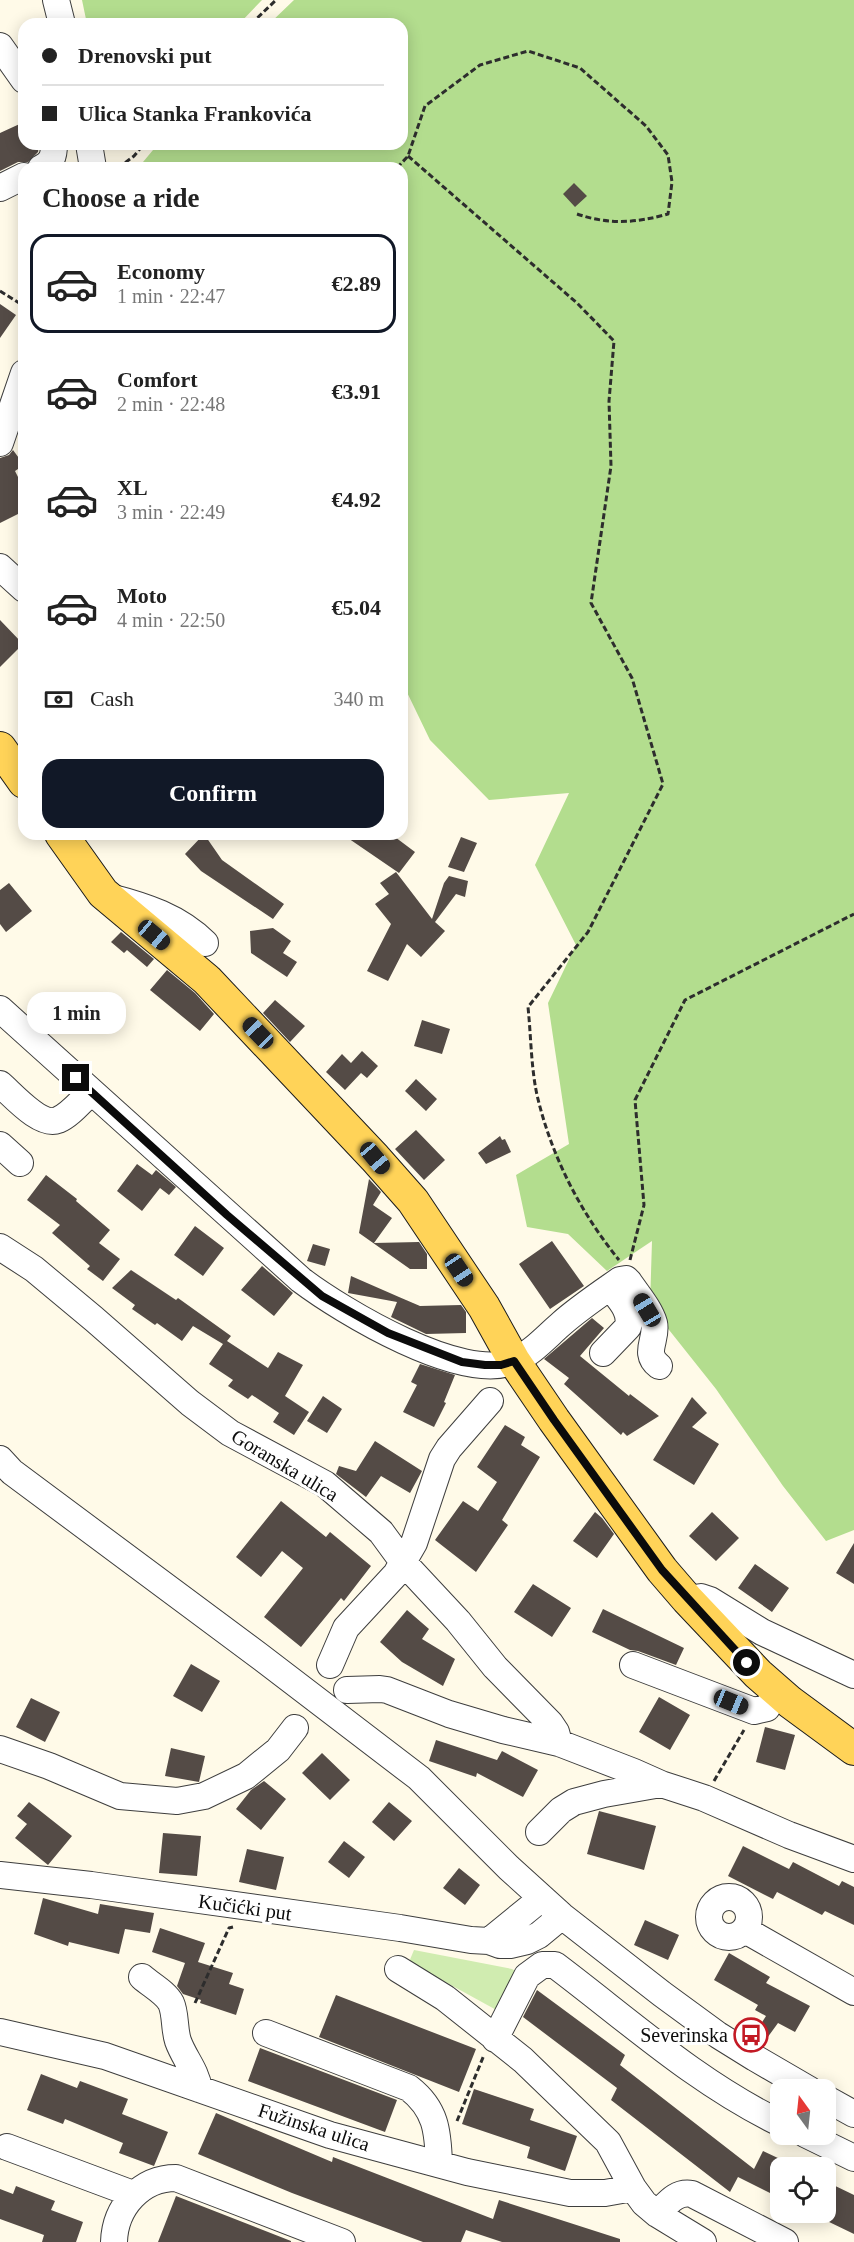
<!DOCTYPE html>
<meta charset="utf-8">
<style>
body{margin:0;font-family:Georgia,serif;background:#f2f2f2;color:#222;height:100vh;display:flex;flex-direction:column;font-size:22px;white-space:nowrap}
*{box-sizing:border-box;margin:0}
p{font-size:20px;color:#767676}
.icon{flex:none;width:33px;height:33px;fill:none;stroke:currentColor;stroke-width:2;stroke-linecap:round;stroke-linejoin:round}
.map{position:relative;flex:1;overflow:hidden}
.drawer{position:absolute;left:18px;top:162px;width:390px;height:678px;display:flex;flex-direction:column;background:#fff;border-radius:18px;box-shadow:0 3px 15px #0003}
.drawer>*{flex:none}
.hud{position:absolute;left:18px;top:18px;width:390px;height:132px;border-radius:18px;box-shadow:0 3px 15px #0003;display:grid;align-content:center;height:132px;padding:0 24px;background:#fff}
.needle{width:39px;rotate:345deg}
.controls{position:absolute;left:770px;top:2079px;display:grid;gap:12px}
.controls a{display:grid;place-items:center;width:66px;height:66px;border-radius:12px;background:#fff;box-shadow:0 3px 15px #0003;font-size:30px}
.end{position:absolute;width:27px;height:27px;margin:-14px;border:8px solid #0b0b0b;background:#fff;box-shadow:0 0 0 3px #fff}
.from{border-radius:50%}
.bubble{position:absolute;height:42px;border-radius:18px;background:#fff;box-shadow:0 3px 15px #0003;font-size:20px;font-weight:700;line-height:42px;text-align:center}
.car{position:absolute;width:18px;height:36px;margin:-18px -9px;border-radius:8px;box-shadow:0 0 4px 2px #0007;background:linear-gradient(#222 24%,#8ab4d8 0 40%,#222 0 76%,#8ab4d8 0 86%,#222 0)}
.hud b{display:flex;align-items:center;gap:21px;height:57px;font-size:22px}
.hud b+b{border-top:2px solid #e0e0e0}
.hud i{width:15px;height:15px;background:#222}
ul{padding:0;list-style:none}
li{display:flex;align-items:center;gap:18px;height:99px;margin:0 12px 9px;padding:0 12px;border:3px solid transparent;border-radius:18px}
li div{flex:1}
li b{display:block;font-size:22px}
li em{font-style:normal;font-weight:700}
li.current{border-color:#111827}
li>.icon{width:54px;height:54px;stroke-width:1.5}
h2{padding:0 24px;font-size:27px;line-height:72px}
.pay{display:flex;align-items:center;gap:15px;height:66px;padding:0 24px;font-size:22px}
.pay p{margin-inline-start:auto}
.cta{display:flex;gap:12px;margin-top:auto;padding:12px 24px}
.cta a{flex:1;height:69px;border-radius:18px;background:#111827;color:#fff;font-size:24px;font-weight:700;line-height:69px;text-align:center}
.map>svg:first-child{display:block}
.green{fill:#d0ecb0}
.forest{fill:#b3dd8e}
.building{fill:#544b46}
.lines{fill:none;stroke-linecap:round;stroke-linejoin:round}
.minor-casing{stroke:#3e3e3e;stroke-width:28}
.major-casing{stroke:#1c1c1c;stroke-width:34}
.path{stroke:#2d2d2d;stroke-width:3;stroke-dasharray:6 3;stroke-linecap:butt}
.minor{stroke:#fff;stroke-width:26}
.major{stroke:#ffd358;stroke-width:32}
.route{stroke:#0b0b0b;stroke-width:8}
.labels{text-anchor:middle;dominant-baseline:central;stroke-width:6;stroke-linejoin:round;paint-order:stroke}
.street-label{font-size:20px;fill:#0b0b0b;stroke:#fff}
.poi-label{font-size:20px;fill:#0b0b0b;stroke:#fff;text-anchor:end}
</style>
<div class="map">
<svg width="854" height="2242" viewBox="0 0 854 2242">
<rect width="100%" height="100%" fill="#fffae8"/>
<!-- green -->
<path class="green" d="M414 1950 512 1969 520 1974 500 2012 409 1962Z"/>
<!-- forest -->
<path class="forest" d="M82 0H262L239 24H87Z
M294 0H854V1530L826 1541 783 1486 716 1389 650 1306 652 1241 607 1271 568 1234 527 1227 516 1175 569 1144 548 1003 576 945 535 865 569 793 489 800 430 740 402 682V168H138L158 144H402V24H269Z"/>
<!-- building -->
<path class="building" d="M24 122V144H39L38 152 28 162H18L0 171V133Z
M574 183 587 196 575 207 563 194Z
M0 304 16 315 0 338Z
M13 450 24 465 15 471 24 489V511L0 523V458L9 455Z
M0 620 23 644 0 667Z
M204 834 222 860 284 904 273 919 201 871 185 854Z
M342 834H391L415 852 399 873Z
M461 837 477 843 464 872 448 867Z
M396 872 432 919 444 883 449 876 468 881 465 897 456 894 435 922 445 931 421 957 407 944 388 981 367 971 391 924 375 904 389 894 380 883Z
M9 883 32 911 6 932 0 924V890Z
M273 928 291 941 283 953 297 962 287 977 251 953 250 931Z
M121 932 154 959 147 967 127 950 124 953 111 942Z
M167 970 195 993 214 1014 200 1031 150 990Z
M275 1000 305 1026 290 1042 263 1013Z
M422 1020 450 1029 442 1054 414 1046Z
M362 1051 378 1066 367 1078 361 1073 345 1090 326 1072 342 1054 351 1063Z
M416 1079 437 1099 426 1111 405 1091Z
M416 1130 445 1160 424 1180 395 1149Z
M500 1136 502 1140 505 1139 511 1152 486 1164 478 1153Z
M137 1164 152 1175 156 1170 176 1187 169 1195 160 1188 142 1211 117 1191Z
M46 1175 77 1199 76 1201 110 1230 99 1243 120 1259 103 1281 87 1269 90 1266 52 1233 60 1225 27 1200Z
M369 1179 381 1192 373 1205 392 1218 374 1243 419 1242 427 1254V1269H410L359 1233Z
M195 1226 224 1248 203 1276 174 1255Z
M552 1241 584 1286 550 1309 519 1264Z
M313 1244 330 1249 325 1266 307 1261Z
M262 1266 293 1293 274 1316 241 1290Z
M131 1270 176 1300 178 1298 231 1336 227 1341 268 1368 278 1352 303 1365 285 1396 309 1412 294 1435 273 1422 279 1413 252 1395 248 1399 228 1386 233 1380 209 1364 223 1344 193 1326 182 1341 157 1323 155 1325 132 1309 135 1305 112 1288Z
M351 1276 399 1297 398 1300 399 1297 420 1306 461 1305 466 1312V1333L426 1334 391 1317 397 1302 348 1293Z
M592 1318 604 1328 580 1356 629 1396 630 1394 659 1416 627 1436 623 1432 621 1435 564 1384 569 1378 544 1359Z
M420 1364 455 1375 444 1402 446 1403 434 1427 403 1412 417 1385 411 1382Z
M323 1396 342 1409 327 1433 307 1421Z
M692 1397 707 1413 692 1427 719 1444 694 1485 653 1460Z
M505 1425 525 1437 521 1445 540 1457 502 1520 508 1525 476 1572 435 1540 463 1501 478 1511 497 1482 477 1467Z
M375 1441 422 1471 410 1493 381 1476 366 1497 336 1474 339 1466 356 1471Z
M281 1501 326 1537 330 1532 371 1566 344 1601 341 1598 301 1647 264 1617 303 1568 282 1551 261 1577 236 1557Z
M595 1512 602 1518 614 1534 597 1558 573 1541Z
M712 1512 739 1538 716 1561 689 1536Z
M854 1543V1584L836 1573Z
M755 1564 789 1588 772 1612 738 1588Z
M533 1584 571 1608 552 1637 514 1612Z
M603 1609 684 1648 676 1665 638 1651 630 1650 592 1632Z
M407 1610 429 1629 422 1639 455 1659 443 1686 402 1662 380 1642Z
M191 1664 220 1681 202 1712 173 1696Z
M659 1697 690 1715 670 1750 639 1732Z
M31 1698 60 1712 45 1742 16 1727Z
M765 1727 795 1735 785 1770 756 1762Z
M436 1740 497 1760 502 1751 538 1770 523 1797 477 1773 476 1777 429 1761Z
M171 1748 205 1756 199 1782 165 1776Z
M322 1753 350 1780 330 1800 302 1773Z
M264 1781 286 1799 261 1830 236 1809 251 1790Z
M29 1802 72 1836 48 1865 15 1838 27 1824 17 1816Z
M389 1802 412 1821 394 1841 372 1822Z
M599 1811 656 1826 644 1870 587 1854Z
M163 1833 201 1836 197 1876 159 1873Z
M344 1841 365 1857 349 1878 328 1862Z
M743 1846 789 1869 793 1862 839 1886 842 1881 854 1887V1925L825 1911 822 1915 777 1892 773 1899 728 1876Z
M247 1849 284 1857 276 1890 239 1882Z
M459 1868 480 1885 465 1905 443 1888Z
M43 1898 98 1914 100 1904 154 1913 150 1933 125 1929 119 1954 69 1942 68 1946 34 1934Z
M645 1920 679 1935 668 1960 634 1945Z
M160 1928 205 1943 198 1962 233 1973 229 1984 244 1989 236 2015 200 2003 201 2000 183 1994 177 1986 185 1963 152 1952Z
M729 1953 770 1977 766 1983 810 2006 795 2032 778 2023 762 2045 752 2038 766 2016 755 2010 758 2005 714 1980Z
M537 1990 625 2055 620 2065 754 2169 763 2151 780 2159V2198L738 2177 730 2192 611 2100 617 2088 523 2017Z
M336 1995 476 2049 459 2092 319 2037Z
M260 2048 397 2100 385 2132 248 2081Z
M41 2074 77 2088 80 2081 128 2099 122 2114 168 2132 154 2166 119 2153 123 2143 65 2119 63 2124 27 2110Z
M474 2089 534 2109 530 2120 577 2136 565 2171 527 2158 530 2147 462 2124Z
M216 2113 332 2162 333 2157 493 2219 499 2200 620 2239V2242H502L466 2230 461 2242H423L292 2193 198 2154Z
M825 2181 854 2195V2234L825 2220Z
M16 2186 55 2201 51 2210 83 2222 76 2242H42L44 2235 0 2219V2189L13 2194Z
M176 2196 291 2241V2242H158Z"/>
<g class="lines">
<defs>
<path id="minor" d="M56 0 62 24
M0 46 24 80
M89 144 93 168
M41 168C52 163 54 156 54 144
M0 188 24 176
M0 443 24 373
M0 567 24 589
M110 897C145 906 179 917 205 943
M0 1009 301 1280C342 1311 463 1384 514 1361 532 1353 546 1337 561 1324 579 1308 600 1294 620 1280L626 1279 629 1282C637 1294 650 1309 654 1323 658 1339 642 1353 659 1366
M0 1084C13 1095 40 1127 58 1120 70 1115 81 1101 91 1092
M0 1145 20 1163
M0 1247 34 1269 94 1319 190 1403 230 1433 325 1484 381 1532 403 1562 458 1621 495 1667 550 1723 556 1732 559 1743
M603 1353 628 1327C632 1311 619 1299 610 1287
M0 1459 12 1472 258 1655 419 1778 509 1868 562 1916 662 1994 718 2035 755 2058 810 2090
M687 1599 701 1597 710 1600 762 1632 854 1675
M330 1665 346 1628 396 1574 414 1543 442 1459 449 1448 490 1401
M633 1665 754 1711 767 1708 777 1691
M347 1690 380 1689 387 1690 449 1714 503 1730 559 1743 634 1772 661 1784
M0 1749 49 1766 120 1796 177 1801 204 1796 246 1776 278 1750 295 1728
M539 1832 561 1810 574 1802 604 1794 661 1784 704 1798 789 1835 854 1859
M0 1875 91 1885 400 1928 471 1940 489 1941 500 1945H510L527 1941 539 1935 562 1916
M709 1917a20 20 0 1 1 40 0a20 20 0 1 1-40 0Z
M745 1930 854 1992
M489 1941 542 1898
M398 1969 445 1998 523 2060 608 2142 633 2188 644 2203 657 2214 703 2242
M142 1977C151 1985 166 1993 171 2003 176 2014 174 2029 178 2041 184 2058 196 2070 199 2089
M0 2032 105 2056 330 2135 467 2172 570 2193H605L633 2188
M266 2033 409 2088C436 2109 438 2131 439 2164
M495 2039 527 1976 542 1965H555C628 2020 697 2083 780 2123
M825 2098 854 2114
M805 2134 854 2158
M7 2147 133 2194
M657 2214C668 2203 676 2191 692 2194L785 2242
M114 2242C115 2207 141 2178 176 2178L342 2242"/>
<path id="major" d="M0 748 24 782
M61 834 103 893 207 980 375 1158 413 1201 484 1307 514 1361 554 1420 662 1570 687 1599 758 1674 790 1702 854 1749"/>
</defs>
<!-- minor casing -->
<use href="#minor" class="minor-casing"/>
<!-- major casing -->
<use href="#major" class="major-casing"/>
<!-- path -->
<path class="path" d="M251 24 276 0
M408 156 577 303 614 341 609 401 611 466 591 603 632 678 663 784 588 932 528 1007C531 1036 531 1067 537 1095 551 1155 580 1212 619 1260
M118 168 134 156 144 144
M397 168 408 156 425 106 480 65 528 51 580 68 646 126 668 155 672 182 668 214C636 223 609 225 577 214
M0 291 24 306
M630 1260 644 1205 635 1100 685 1000 854 914
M714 1781 744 1730
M195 2003 229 1928 233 1927
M457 2121 484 2055"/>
<!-- minor -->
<use href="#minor" class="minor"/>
<!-- major -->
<use href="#major" class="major"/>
</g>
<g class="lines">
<!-- route -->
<path class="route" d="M76 1078 227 1215 322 1296 388 1333 462 1362 485 1365H501L514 1361 554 1420 662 1570 747 1663"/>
</g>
<!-- icons -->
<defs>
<symbol id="bus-ring" viewBox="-11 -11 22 22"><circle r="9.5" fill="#fff" stroke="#c31a25" stroke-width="1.5"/><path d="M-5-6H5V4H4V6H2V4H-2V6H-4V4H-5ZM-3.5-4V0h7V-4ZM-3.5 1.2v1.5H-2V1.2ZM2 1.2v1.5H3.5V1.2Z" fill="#c31a25"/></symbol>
</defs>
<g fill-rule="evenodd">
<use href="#bus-ring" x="732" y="2016" width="38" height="38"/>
</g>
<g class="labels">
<!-- street labels -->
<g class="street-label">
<text transform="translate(285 1465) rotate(31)">Goranska ulica</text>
<text transform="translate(245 1907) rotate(8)">Kučićki put</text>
<text transform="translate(314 2127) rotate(18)">Fužinska ulica</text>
</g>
<!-- poi labels -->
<g class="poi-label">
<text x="728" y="2035">Severinska</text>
</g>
</g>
</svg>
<div class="controls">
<a><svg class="needle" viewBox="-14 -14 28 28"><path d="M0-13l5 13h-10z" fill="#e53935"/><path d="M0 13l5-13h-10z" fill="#767676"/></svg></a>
<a><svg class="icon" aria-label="locate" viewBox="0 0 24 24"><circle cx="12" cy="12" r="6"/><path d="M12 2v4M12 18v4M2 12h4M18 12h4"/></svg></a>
</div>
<i class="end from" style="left:747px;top:1663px"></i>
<i class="end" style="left:76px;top:1078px"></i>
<div class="bubble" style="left:27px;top:992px;width:99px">1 min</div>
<i class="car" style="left:154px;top:935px;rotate:130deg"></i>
<i class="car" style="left:258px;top:1033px;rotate:316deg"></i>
<i class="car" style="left:375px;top:1158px;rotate:140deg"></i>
<i class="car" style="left:459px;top:1270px;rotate:146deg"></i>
<i class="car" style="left:647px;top:1310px;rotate:329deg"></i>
<i class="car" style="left:731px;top:1702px;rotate:112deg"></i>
<div class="hud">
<b><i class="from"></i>Drenovski put</b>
<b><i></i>Ulica Stanka Frankovića</b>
</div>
<section class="drawer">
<h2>Choose a ride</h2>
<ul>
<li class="current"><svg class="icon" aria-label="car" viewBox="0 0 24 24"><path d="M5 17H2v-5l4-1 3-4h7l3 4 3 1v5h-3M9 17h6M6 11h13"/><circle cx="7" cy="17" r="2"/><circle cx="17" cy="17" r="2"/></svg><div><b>Economy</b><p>1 min · 22:47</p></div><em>€2.89</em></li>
<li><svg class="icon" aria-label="car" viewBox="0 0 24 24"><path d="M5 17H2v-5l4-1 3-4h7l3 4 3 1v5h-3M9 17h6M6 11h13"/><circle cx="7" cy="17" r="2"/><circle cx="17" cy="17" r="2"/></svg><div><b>Comfort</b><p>2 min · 22:48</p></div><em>€3.91</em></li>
<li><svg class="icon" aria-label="car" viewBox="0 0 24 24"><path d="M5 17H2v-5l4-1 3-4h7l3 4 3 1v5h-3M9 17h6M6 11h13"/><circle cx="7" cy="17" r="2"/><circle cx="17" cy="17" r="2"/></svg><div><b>XL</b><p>3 min · 22:49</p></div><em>€4.92</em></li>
<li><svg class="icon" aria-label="car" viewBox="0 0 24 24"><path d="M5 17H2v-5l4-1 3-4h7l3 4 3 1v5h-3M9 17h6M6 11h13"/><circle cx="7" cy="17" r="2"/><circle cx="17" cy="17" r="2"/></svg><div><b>Moto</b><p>4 min · 22:50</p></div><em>€5.04</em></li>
</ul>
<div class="pay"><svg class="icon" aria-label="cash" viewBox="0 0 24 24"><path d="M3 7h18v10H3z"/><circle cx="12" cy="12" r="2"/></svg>Cash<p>340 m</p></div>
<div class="cta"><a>Confirm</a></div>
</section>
</div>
